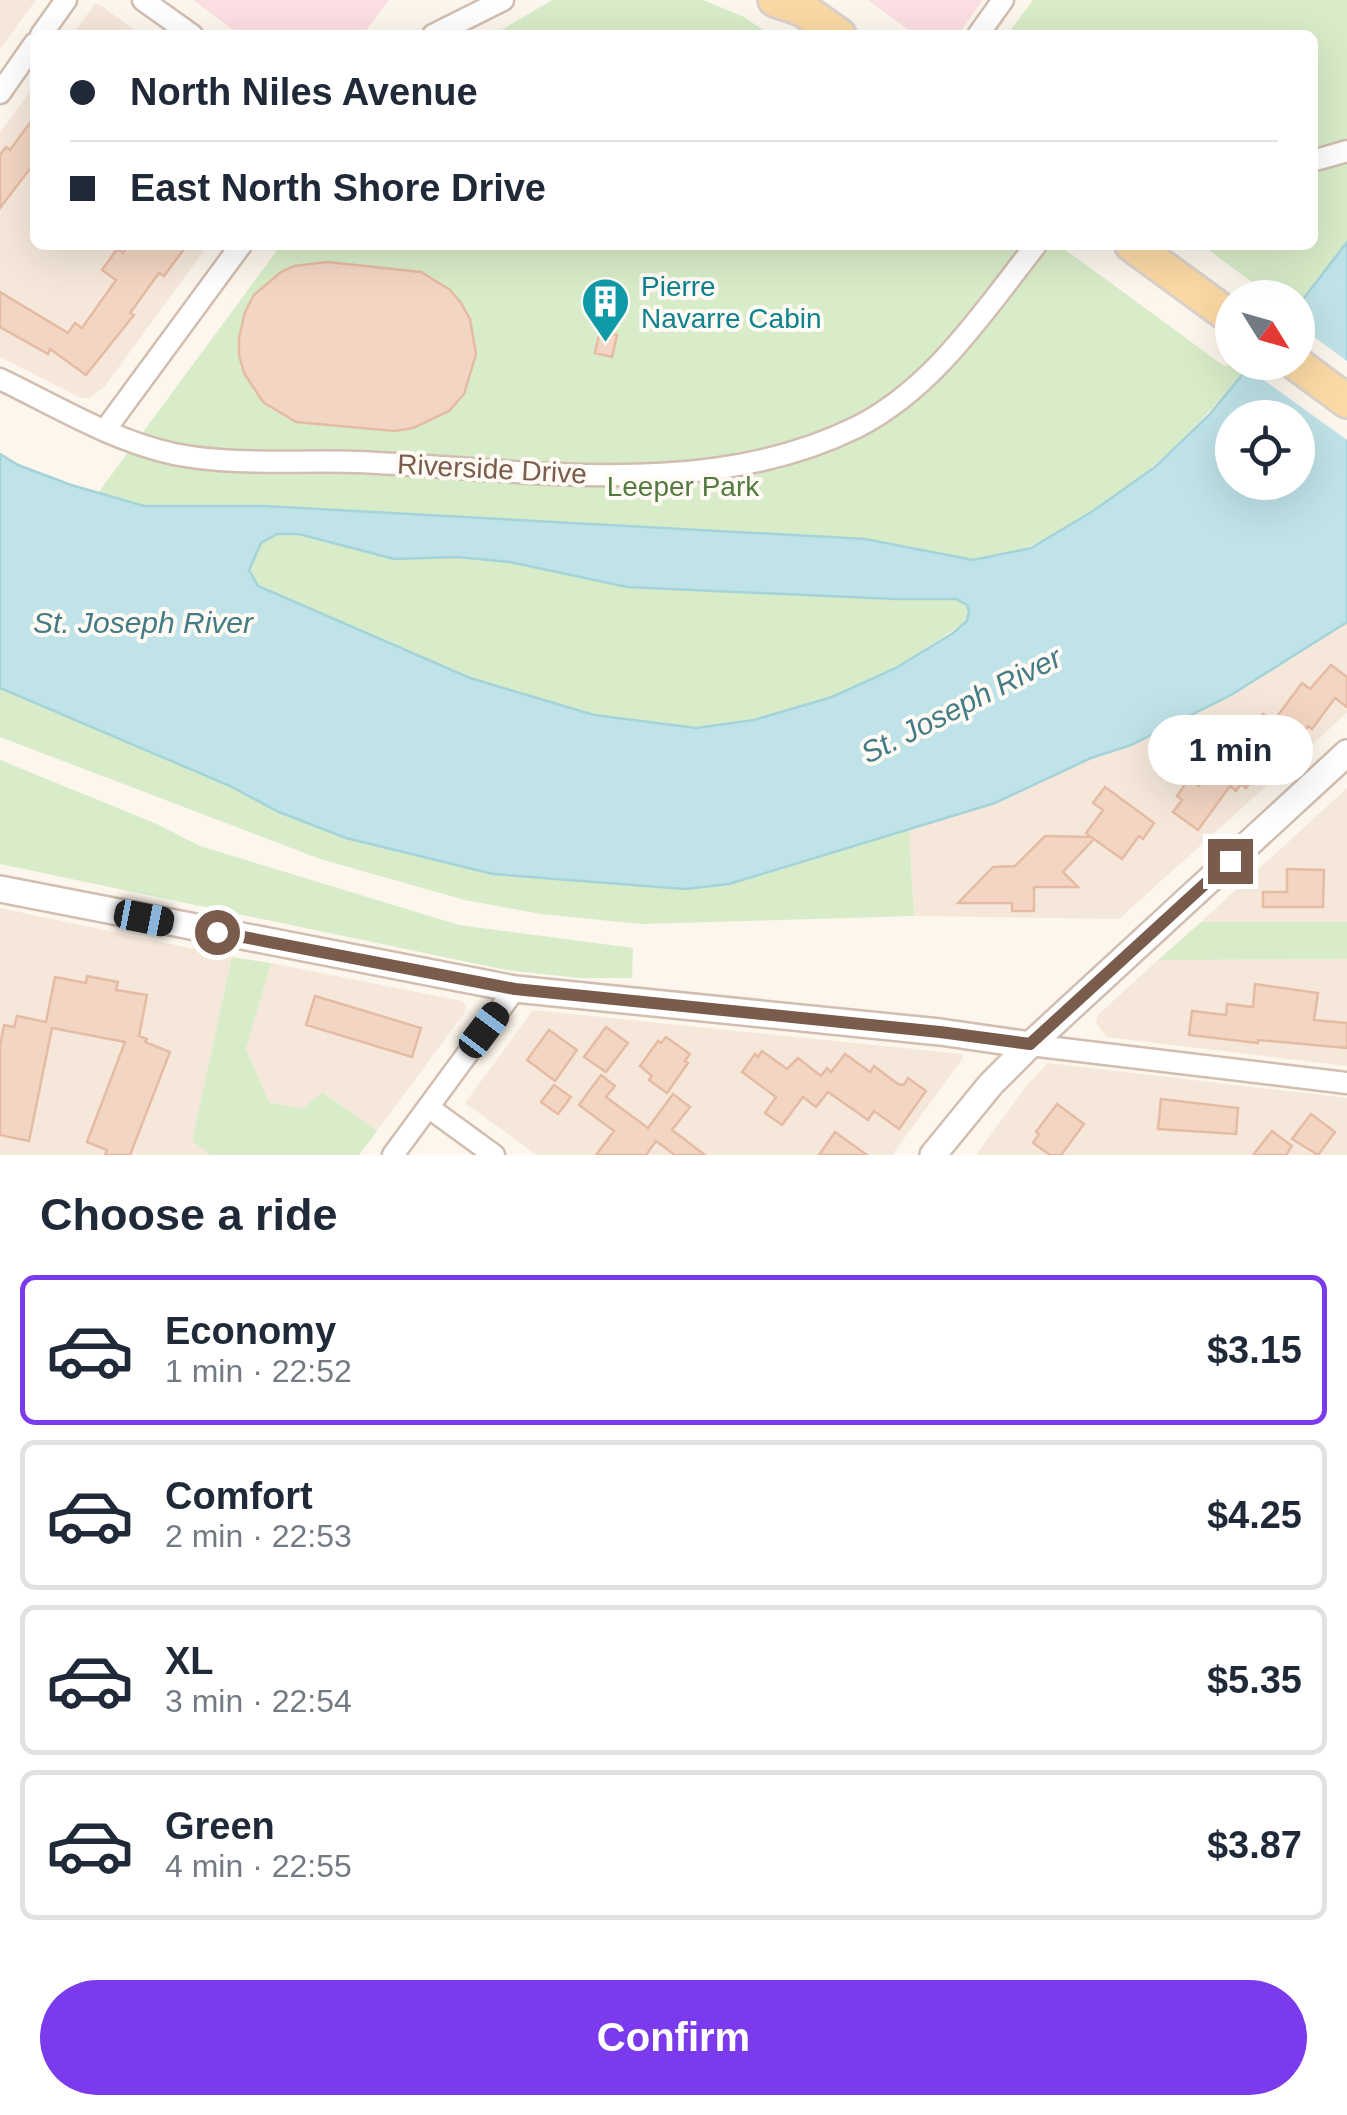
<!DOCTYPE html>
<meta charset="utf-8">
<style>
body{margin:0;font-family:Helvetica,sans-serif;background:#f2f2f3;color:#1f2937;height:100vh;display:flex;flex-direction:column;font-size:38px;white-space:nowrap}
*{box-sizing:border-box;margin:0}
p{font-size:32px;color:#747a83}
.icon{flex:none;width:55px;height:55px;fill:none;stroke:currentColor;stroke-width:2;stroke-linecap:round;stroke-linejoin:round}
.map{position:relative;height:1155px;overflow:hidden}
.drawer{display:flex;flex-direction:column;background:#fff;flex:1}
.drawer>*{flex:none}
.banner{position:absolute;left:30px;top:30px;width:1288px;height:220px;border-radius:15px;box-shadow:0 10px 40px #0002;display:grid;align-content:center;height:220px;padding:0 40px;background:#fff}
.needle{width:65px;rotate:127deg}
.fabs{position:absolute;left:1215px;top:280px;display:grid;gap:20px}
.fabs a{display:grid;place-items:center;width:100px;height:100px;border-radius:50%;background:#fff;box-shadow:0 10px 40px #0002;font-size:50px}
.end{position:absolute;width:45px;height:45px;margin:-22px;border:12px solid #7a5c4d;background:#fff;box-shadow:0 0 0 5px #fff}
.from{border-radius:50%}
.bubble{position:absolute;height:70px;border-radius:35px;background:#fff;box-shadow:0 10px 40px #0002;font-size:32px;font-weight:700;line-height:70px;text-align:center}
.car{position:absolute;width:30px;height:60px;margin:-30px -15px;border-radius:12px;box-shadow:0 0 8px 2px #0007;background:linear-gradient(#222 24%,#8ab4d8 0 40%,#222 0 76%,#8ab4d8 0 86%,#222 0)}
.banner b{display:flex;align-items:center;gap:35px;height:95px;font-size:38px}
.banner b+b{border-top:2px solid #e0e1e3}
.banner i{width:25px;height:25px;background:#1f2937}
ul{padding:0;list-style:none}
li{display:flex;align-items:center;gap:30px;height:150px;margin:0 20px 15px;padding:0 20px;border:5px solid #e0e1e3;border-radius:15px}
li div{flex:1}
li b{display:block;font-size:38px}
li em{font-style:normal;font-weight:700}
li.on{border-color:#7c3aed}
li>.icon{width:90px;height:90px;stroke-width:1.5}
h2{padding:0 40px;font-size:45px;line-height:120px}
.action{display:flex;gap:20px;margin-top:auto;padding:20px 40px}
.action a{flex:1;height:115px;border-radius:60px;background:#7c3aed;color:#fff;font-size:40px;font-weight:700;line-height:115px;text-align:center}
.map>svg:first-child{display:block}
.residential{fill:#f5e8da}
.medical{fill:#fbdfe3}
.green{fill:#d8ecc9}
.water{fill:#bfe3e8;stroke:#a5d3da;stroke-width:2.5;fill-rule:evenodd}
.pier{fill:#fdf6ec}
.building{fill:#f3d5c3;stroke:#e6bba3;stroke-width:2.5}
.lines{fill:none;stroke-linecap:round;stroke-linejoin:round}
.minor-casing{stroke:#d1beb0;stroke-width:25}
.tertiary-casing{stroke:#d1beb0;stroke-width:30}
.primary-casing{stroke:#dad1cd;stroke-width:38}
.minor{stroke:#fff;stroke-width:20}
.tertiary{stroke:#fff;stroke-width:25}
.primary{stroke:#fbd9a5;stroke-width:32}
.route{stroke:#7a5c4d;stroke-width:12}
.labels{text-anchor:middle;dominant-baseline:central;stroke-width:8;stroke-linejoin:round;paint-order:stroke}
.culture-label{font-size:28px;fill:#0d838f;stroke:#fffaf3;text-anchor:start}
.street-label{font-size:28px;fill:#7a5c4d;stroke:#fffaf3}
.park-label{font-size:28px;fill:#537a41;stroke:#fffaf3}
.water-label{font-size:30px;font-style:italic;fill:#437c86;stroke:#fffaf3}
</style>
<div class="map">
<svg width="1347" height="1155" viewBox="0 0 1347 1155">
<rect width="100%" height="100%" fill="#fdf6ec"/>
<!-- residential -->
<path class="residential" d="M0 0H36L0 49Z
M95 4H99L141 35H72Z
M35 85V245H208L105 386 89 398H81L0 357V133Z
M1347 622V713L1119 919 914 916 909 829 995 803 1091 758 1131 745 1231 695Z
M1347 788V922H1201Z
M0 908 232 957 192 1141 211 1155H0Z
M1347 959V1066L1106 1037 1096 1022 1098 1015 1158 960Z
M271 963 462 1001 466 1006 465 1012 377 1131 324 1092 302 1109 269 1102 246 1049Z
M533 1010 962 1054 963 1058 892 1155H537L465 1103Z
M1048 1063 1347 1098V1155H976L1027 1085Z"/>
<!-- medical -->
<path class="medical" d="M193 0H389L363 35H240Z
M868 0H983L958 35H915Z"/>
<!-- green -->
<path class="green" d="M552 0H703L744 17 770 35H493Z
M1033 0H1347V242L1298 306V298L1272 297 1202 245H1312V35H1007Z
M281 245H1059L1224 366 1240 363 1247 368C1192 435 1091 537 1004 553L967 621 896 668 831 697 754 720 697 728 594 715 469 678 258 586 219 505 144 506 98 493Z
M0 688 230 786 279 812 493 874 837 850 909 829 914 916 641 924 541 914 465 900 320 859 0 737Z
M0 760 157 824 200 846 459 925 633 948 632 978H580L506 970 0 864Z
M1201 922H1347V959L1158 960Z
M232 957 271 963 246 1049 269 1102 302 1109 323 1092 377 1131 359 1155H211L192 1141Z"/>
<!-- water -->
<path class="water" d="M1347 242V622L1231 695 1131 745 1091 758 995 803 729 884 685 889 493 874 346 838 279 812 230 786 0 688V454L18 465 71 485 144 506H264L865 539 973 560 1031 548 1093 511 1155 467 1209 415 1252 363 1298 362V306ZM1232 418H1298V482H1232ZM277 534H299L394 559 457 557 510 562 627 587 894 599H956L967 605 969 611 967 621 953 633 896 668 832 697 754 720 696 728 594 715 470 678 258 586 249 570 261 543Z"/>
<!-- pier -->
<path class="pier" d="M1298 325 1347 361V440L1243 365 1298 362Z"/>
<!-- building -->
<path class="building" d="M35 116V162L0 208V155L6 147 10 150Z
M128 245H187L164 276 159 273 130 313 134 315 86 375 50 349 48 354 0 327V292L68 333 75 323 82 328 116 280 102 270 117 249 123 253Z
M327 262 421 272 450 290 461 303 470 319 476 354 464 394 449 411 413 428 395 431 296 422 263 402 244 373 239 355V338L245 312 254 295 281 272 294 266Z
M600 331 617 335 612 357 595 353Z
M1331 665 1347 677V707L1335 698 1312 729 1308 726 1283 761 1272 753 1246 788 1241 784 1236 791 1230 786 1198 830 1173 812 1182 800 1177 796 1189 778 1199 786 1228 747 1235 753 1263 714 1273 722 1302 683 1310 689Z
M1105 787 1154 823 1143 839 1139 836 1122 859 1094 839 1063 872 1078 887H1034V911H1012V903H958L993 867 1015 866 1045 836 1091 837 1086 833 1103 810 1093 803Z
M1287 869 1324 870 1323 907H1263V892H1287Z
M87 976 118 982 116 990 147 995 139 1036 147 1039 145 1042 170 1052 130 1155H105L107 1150 87 1142 125 1042 52 1028 29 1141 0 1135V1046L4 1025 14 1027 17 1016 46 1022 55 977 86 983Z
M1255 984 1318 993 1314 1020 1347 1023V1048L1258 1040V1043L1189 1035 1192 1011 1226 1015 1227 1004 1253 1007Z
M315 996 421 1028 412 1057 306 1025Z
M606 1027 628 1043 606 1072 584 1057Z
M549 1030 577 1050 555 1081 527 1060Z
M666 1037 690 1054 685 1061 688 1063 667 1093 649 1080 652 1076 640 1066 658 1041 661 1043Z
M762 1051 787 1069 798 1058 821 1076 827 1068 831 1072 845 1054 870 1072 874 1066 898 1084 904 1085 908 1078 926 1091 899 1129 874 1111 868 1120 828 1092 816 1107 803 1097 782 1125 765 1113 776 1097 742 1072 755 1054 758 1057Z
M601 1075 615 1086 606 1097 648 1128 673 1094 690 1107 672 1130 705 1155H675L656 1141 646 1155H596L614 1131 579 1105Z
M554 1085 571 1097 558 1114 541 1102Z
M1161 1099 1238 1108 1236 1134 1158 1129Z
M1057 1104 1084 1124 1061 1155H1050L1033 1143 1039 1134 1036 1132Z
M1311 1114 1335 1132 1318 1155 1292 1139Z
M1272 1131 1292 1146 1286 1155H1253Z
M835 1132 867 1155H819Z"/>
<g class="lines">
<defs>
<path id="minor" d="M143 0 192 35
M41 35 66 0
M433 35 503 0
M978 35 1003 0
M0 93 35 43
M1312 161 1347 151
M0 379C56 406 113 441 174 454 234 466 294 460 355 462 519 468 704 503 857 427 934 388 984 311 1036 245
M105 430 241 245
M1030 1045 1347 1083
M428 1107 494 1155
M393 1155 515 989"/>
<path id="tertiary" d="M0 889 515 989 940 1032 1030 1045
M933 1155 991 1084 1030 1045 1347 753"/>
<path id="primary" d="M775 0 802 9 839 35
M1132 245 1232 318
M1294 362 1347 401"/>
</defs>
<!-- minor casing -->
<use href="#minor" class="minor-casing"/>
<!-- tertiary casing -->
<use href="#tertiary" class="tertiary-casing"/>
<!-- primary casing -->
<use href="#primary" class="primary-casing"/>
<!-- minor -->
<use href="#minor" class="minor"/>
<!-- tertiary -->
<use href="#tertiary" class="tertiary"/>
<!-- primary -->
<use href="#primary" class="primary"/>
</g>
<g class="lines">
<!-- route -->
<path class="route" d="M217 932 515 989 940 1032 1030 1044 1230 861"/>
</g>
<!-- icons -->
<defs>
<symbol id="building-pin" viewBox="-11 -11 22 30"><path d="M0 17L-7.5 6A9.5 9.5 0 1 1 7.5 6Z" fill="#0f9aa8" stroke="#fffaf3"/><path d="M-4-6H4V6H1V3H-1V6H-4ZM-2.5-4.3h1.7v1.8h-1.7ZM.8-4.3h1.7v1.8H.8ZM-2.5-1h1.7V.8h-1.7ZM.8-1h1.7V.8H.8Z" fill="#fff"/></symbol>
</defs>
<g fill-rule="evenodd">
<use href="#building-pin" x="578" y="274" width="55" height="75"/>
</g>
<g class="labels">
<!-- culture labels -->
<g class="culture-label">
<text x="641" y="286">Pierre<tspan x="641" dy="32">Navarre Cabin</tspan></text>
</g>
<!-- street labels -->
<g class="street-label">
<text transform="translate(492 469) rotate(3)">Riverside Drive</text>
</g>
<!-- park labels -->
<g class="park-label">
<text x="683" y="486">Leeper Park</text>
</g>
<!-- water labels -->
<g class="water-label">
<text x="143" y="622">St. Joseph River</text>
<text transform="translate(961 705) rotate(-27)">St. Joseph River</text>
</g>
</g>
</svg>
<div class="fabs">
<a><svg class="needle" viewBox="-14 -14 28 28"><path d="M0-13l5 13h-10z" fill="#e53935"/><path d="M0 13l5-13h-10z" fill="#747a83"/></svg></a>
<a><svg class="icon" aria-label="locate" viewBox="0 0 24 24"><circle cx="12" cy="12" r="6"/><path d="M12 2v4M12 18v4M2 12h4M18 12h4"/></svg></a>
</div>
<i class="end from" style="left:217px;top:932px"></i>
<i class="end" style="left:1230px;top:861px"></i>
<div class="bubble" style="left:1148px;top:715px;width:165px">1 min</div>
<i class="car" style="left:144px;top:918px;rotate:101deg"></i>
<i class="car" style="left:484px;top:1030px;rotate:37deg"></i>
<div class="banner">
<b><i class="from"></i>North Niles Avenue</b>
<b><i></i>East North Shore Drive</b>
</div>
</div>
<section class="drawer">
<h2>Choose a ride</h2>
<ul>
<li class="on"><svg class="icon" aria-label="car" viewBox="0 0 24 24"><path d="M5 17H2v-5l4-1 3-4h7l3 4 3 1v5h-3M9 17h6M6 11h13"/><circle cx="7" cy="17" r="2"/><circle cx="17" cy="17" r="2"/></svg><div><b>Economy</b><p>1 min · 22:52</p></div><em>$3.15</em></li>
<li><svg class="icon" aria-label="car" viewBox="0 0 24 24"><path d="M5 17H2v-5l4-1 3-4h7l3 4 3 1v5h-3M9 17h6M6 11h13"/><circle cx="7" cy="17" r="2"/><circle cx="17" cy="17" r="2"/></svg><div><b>Comfort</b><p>2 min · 22:53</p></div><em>$4.25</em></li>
<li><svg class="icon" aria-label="car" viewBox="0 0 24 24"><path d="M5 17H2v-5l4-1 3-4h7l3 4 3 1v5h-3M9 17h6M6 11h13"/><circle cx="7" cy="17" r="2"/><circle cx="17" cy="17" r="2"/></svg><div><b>XL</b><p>3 min · 22:54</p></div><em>$5.35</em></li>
<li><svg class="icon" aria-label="car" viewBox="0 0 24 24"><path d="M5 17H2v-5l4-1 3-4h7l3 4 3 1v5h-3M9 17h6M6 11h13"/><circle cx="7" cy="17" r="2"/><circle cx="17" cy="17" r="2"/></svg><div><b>Green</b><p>4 min · 22:55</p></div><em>$3.87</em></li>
</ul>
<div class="action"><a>Confirm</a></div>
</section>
